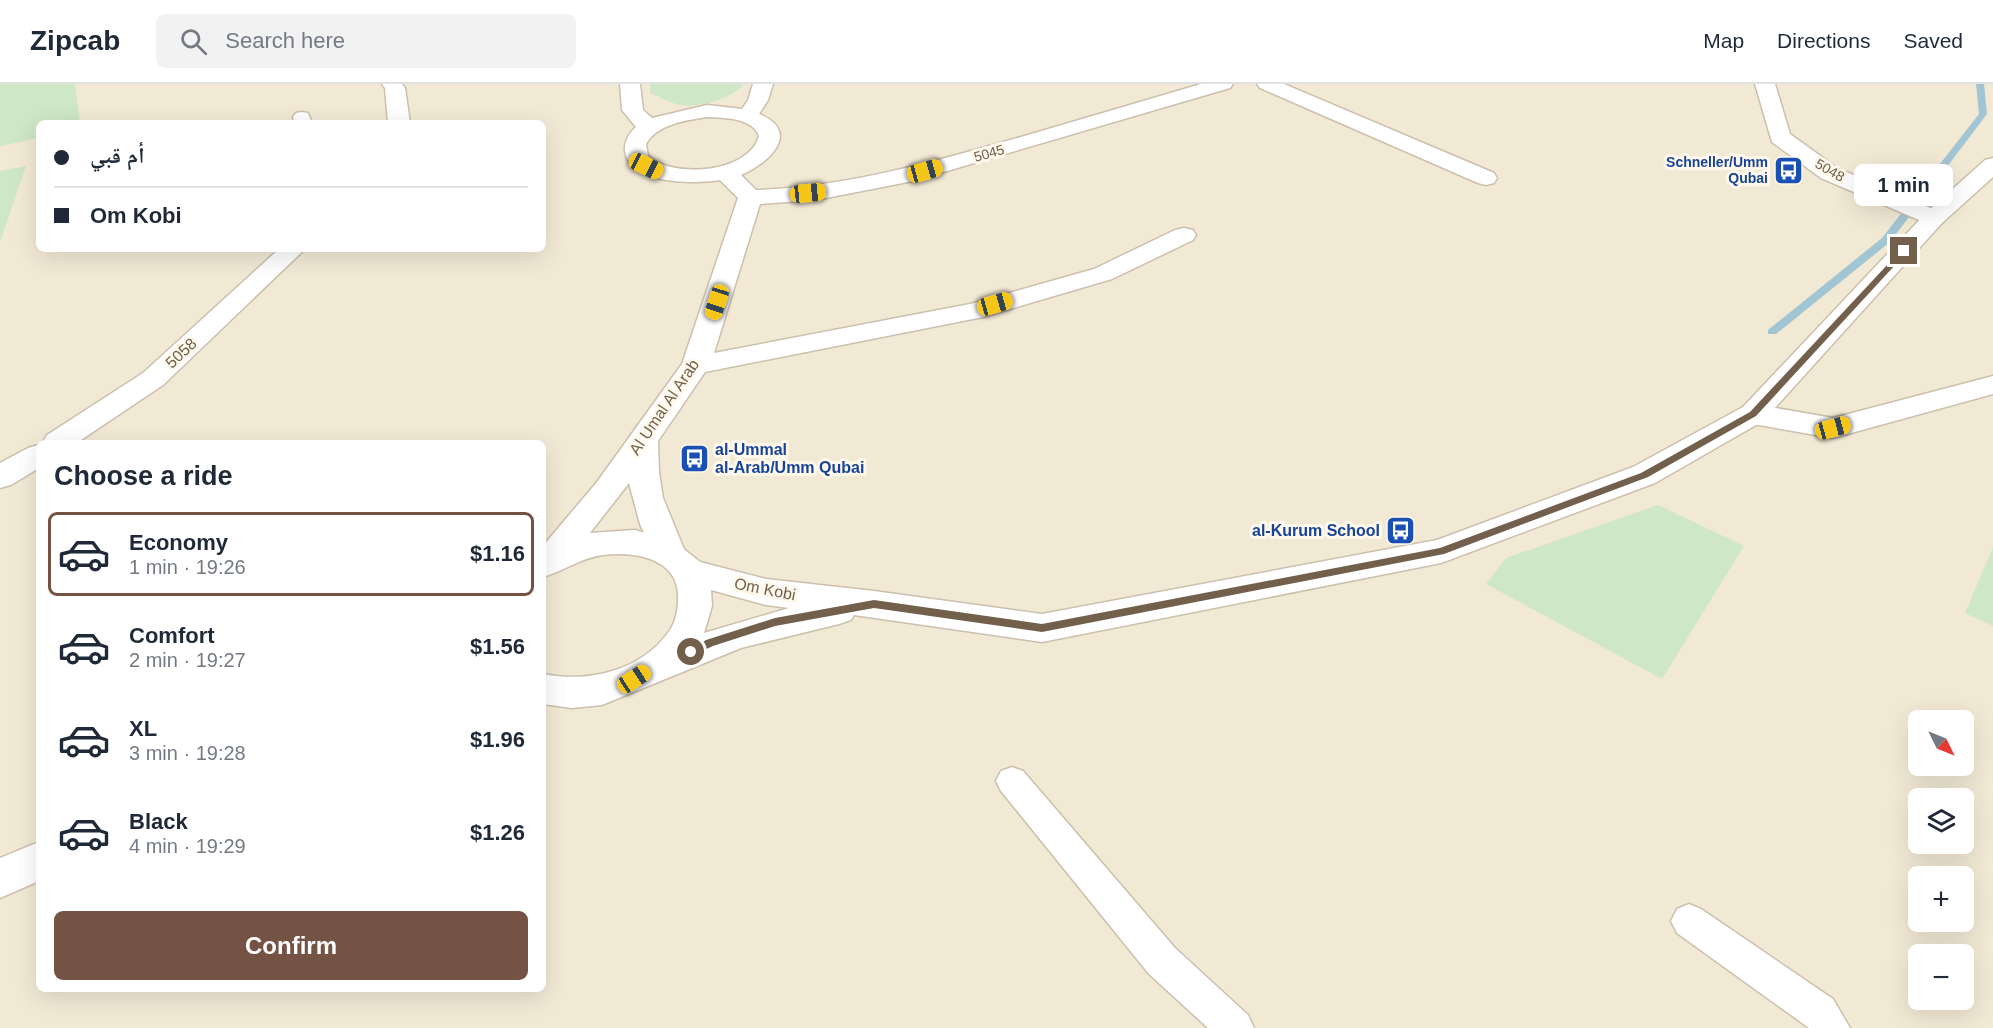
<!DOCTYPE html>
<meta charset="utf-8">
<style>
body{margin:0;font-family:Helvetica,"Noto Naskh Arabic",sans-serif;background:#f2f2f3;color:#1f2937;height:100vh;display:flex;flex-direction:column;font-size:22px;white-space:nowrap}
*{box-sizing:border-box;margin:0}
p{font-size:20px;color:#747a83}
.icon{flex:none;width:33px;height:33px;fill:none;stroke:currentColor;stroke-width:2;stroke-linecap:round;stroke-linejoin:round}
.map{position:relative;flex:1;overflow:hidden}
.side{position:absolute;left:36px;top:356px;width:510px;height:552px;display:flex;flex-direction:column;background:#fff;border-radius:9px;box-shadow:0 6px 24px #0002}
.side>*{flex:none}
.top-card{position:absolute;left:36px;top:36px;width:510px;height:132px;border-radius:9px;box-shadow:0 6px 24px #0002;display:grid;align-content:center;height:132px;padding:0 18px;background:#fff}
.needle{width:39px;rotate:133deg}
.controls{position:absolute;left:1908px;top:626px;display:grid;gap:12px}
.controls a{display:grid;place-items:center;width:66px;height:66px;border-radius:9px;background:#fff;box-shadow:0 6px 24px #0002;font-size:30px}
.end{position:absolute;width:27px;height:27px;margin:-14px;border:8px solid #72604c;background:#fff;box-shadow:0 0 0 3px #fff}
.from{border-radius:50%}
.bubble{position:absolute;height:42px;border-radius:9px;background:#fff;box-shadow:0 6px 24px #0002;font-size:20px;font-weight:700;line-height:42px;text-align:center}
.car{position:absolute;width:18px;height:36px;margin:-18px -9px;border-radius:8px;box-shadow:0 0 4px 2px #0007;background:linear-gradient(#f5c518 24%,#345 0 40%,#f5c518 0 76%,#345 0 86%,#f5c518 0)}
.top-card b{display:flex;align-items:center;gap:21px;height:57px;font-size:22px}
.top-card b+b{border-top:2px solid #e0e1e3}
.top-card i{width:15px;height:15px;background:#1f2937}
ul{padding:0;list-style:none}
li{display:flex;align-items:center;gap:18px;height:84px;margin:0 12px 9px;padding:0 6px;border:3px solid transparent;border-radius:9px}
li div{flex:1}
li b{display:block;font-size:22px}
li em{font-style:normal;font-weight:700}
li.on{border-color:#745344}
li>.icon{width:54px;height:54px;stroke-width:1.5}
h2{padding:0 18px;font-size:27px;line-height:72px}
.button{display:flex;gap:12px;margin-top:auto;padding:12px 18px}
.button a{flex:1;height:69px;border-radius:9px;background:#745344;color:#fff;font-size:24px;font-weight:700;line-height:69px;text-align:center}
header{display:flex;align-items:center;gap:36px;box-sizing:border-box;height:84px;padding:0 30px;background:#fff;border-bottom:2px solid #e0e1e3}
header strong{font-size:28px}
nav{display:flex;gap:33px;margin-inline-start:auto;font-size:21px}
.search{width:420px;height:54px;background:#f2f2f3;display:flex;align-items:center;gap:15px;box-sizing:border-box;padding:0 21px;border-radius:9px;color:#747a83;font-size:22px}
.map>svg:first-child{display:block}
.residential{fill:#f2e9d5;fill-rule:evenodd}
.green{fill:#cee7c5}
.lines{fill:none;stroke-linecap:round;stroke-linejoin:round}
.stream{fill:#a2c5d4;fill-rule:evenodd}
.service-casing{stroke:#ccbfad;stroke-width:3}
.minor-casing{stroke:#ccbfad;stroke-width:3}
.tertiary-casing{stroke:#ccbfad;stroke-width:3}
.service{fill:#fff;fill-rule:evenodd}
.minor{fill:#fff;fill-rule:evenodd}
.tertiary{fill:#fff;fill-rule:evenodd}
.route{fill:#72604c}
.labels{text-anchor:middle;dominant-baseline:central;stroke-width:6;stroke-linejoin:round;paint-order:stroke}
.far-street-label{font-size:14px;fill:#72604c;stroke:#fef9ec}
.far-transit-label{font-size:14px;font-weight:bold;fill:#164399;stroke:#fef9ec;text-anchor:end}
.street-label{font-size:16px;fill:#72604c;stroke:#fef9ec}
.transit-label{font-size:16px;font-weight:bold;fill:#164399;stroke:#fef9ec;text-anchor:start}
</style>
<header>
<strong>Zipcab</strong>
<div class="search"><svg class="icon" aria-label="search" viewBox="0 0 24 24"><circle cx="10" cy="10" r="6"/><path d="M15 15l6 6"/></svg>Search here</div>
<nav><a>Map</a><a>Directions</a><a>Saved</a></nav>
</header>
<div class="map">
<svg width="1993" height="944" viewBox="0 0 1993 944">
<rect width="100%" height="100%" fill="#fbf6e6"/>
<!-- residential -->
<path class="residential" d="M0 0H1993V944H0ZM39 39H543V165H39ZM39 358H543V904H39ZM1918 636H1964V681H1918ZM1918 714H1964V759H1918ZM1918 792H1964V837H1918ZM1918 870H1964V915H1918Z"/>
<!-- green -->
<path class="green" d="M0 0H75L80 39H39V54L0 62Z
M650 0H742L743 2C727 16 698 25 676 20 668 18 658 12 650 9Z
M26 82 0 158V87Z
M1658 421 1744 462 1662 595 1486 500 1506 474Z
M1993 463V542L1965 529Z"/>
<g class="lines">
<!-- stream -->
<path class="stream" d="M1976 0H1984L1987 30 1890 158 1776 250H1768V246L1882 154 1979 30Z"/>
<defs>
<path id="service" d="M302 28 308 29 312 39H294L293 33 296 29Z
M1012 683 1023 687 1175 864 1248 931 1254 944H1208L1149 890 1001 707 996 697 1001 687Z
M1689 820 1701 825 1833 915 1850 944H1809L1677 849 1671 837 1677 825Z"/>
<path id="minor" d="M382 0H402L405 4 410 39H388L385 4Z
M620 0H640L643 26 652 34 707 21 742 25 748 16 753 0H773L768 16 759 30C803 48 768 80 741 91L756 106C847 103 933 78 1021 53 1081 35 1141 18 1201 0H1233L1230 4 913 97 816 116 760 120 714 269 970 220 1094 185 1175 146 1184 144 1193 146 1196 151 1193 156 1112 195 983 233 705 288 658 357 659 388 663 414 686 470 682 479 670 482 658 479 640 440 629 399 561 486 549 489 543 488V462L597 398 682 280 738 114 720 96C696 100 629 101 625 67 624 58 629 49 636 43L622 26ZM707 33C723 34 752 33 759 52 749 89 674 95 648 72L646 60C657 40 687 36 707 33Z
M1257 0H1284L1494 89 1497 94 1494 99 1486 101 1478 99 1260 4Z
M1755 0H1775L1790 50 1837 84 1942 129 1946 134 1942 139 1934 141 1926 139 1821 94 1772 58Z
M279 165H305L163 301 78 358H43L47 351 143 289Z
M1993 292V310L1833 354 1753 340 1743 337 1738 330 1743 323 1753 320 1833 334Z
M39 361V384L11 401 0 404V379L28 364Z"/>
<path id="tertiary" d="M1993 74V93L1942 139 1763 337 1655 399 1441 479 1042 558 854 531 851 536 839 540 741 564 602 621 572 624 543 620V590C589 599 642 587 670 546 676 537 678 525 678 515 680 474 634 467 603 471 580 474 564 487 543 493V465L590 449 635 446 675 458 700 478 766 495 874 507 1042 530 1437 456 1633 383 1743 323 1926 129 1985 76ZM711 506 766 521 789 524 704 549 712 522Z
M39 758V797L0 814V774Z"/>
</defs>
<!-- service casing -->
<use href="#service" class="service-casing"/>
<!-- minor casing -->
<use href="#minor" class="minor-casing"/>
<!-- tertiary casing -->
<use href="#tertiary" class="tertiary-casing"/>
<!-- service -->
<use href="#service" class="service"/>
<!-- minor -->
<use href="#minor" class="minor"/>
<!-- tertiary -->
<use href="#tertiary" class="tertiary"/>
</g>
<!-- route -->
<path class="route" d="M1902 165 1908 167 1756 332 1648 393 1444 470 1042 548 874 524 775 542 713 562 691 572 686 568 706 556 775 534 874 516 1042 540 1440 464 1641 389 1750 328Z"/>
<!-- icons -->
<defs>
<symbol id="bus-square" viewBox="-11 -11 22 22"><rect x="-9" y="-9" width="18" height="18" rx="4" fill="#1a4fb4" stroke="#fef9ec"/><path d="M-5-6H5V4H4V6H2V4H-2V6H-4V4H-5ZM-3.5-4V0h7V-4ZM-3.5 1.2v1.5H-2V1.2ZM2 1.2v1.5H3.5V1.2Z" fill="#fff"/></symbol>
</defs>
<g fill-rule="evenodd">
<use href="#bus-square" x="1772" y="70" width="33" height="33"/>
<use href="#bus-square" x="678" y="358" width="33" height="33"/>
<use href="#bus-square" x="1384" y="430" width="33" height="33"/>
</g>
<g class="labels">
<!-- far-street labels -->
<g class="far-street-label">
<text transform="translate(989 69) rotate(-16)">5045</text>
<text transform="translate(1830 86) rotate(30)">5048</text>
</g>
<!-- far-transit labels -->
<g class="far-transit-label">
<text x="1768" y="78">Schneller/Umm<tspan x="1768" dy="16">Qubai</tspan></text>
</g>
<!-- street labels -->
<g class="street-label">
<text transform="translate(181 269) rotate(-43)">5058</text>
<text transform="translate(664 323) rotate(-56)">Al Umal Al Arab</text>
<text transform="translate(765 505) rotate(11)">Om Kobi</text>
</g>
<!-- transit labels -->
<g class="transit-label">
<text x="715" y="365">al-Ummal<tspan x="715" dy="18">al-Arab/Umm Qubai</tspan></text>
<text x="1380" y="446" text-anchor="end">al-Kurum School</text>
</g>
</g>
</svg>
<div class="controls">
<a><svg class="needle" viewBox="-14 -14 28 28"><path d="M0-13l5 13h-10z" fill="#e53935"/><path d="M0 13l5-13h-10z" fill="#747a83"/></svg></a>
<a><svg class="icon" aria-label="layers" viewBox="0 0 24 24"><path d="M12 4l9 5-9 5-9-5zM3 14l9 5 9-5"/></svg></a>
<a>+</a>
<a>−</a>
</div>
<i class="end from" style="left:691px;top:568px"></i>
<i class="end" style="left:1904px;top:167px"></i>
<div class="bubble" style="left:1854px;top:80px;width:99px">1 min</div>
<i class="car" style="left:646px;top:82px;rotate:116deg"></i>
<i class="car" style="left:925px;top:87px;rotate:74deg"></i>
<i class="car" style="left:808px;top:109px;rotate:84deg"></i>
<i class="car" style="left:717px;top:218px;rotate:198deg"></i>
<i class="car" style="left:995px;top:220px;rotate:74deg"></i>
<i class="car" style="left:1833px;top:344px;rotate:75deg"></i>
<i class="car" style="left:634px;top:595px;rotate:57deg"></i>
<div class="top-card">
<b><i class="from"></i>أم قبي</b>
<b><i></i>Om Kobi</b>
</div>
<section class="side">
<h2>Choose a ride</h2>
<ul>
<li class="on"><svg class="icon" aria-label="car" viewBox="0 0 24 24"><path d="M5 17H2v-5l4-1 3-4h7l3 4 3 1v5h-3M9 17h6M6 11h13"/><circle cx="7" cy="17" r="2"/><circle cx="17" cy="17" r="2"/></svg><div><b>Economy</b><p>1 min · 19:26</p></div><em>$1.16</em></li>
<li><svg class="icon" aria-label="car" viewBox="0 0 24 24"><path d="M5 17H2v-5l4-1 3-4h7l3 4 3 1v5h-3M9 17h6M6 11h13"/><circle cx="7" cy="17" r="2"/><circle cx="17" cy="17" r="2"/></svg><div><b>Comfort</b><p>2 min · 19:27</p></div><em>$1.56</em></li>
<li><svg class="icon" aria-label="car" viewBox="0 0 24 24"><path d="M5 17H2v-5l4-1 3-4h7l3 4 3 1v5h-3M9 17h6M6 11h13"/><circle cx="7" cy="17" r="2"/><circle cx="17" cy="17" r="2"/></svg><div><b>XL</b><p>3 min · 19:28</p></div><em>$1.96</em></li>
<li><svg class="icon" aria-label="car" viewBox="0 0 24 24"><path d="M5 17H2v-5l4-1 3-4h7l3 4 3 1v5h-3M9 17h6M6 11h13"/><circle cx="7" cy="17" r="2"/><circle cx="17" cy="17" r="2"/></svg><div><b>Black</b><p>4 min · 19:29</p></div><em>$1.26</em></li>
</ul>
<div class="button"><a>Confirm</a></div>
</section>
</div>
